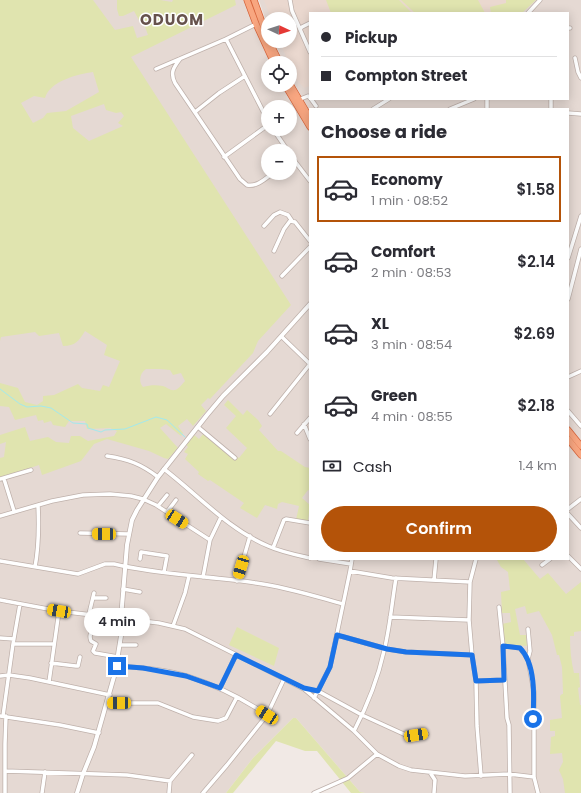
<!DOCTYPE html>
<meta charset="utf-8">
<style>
body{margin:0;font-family:Poppins,sans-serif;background:#f2f2f3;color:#2b2b33;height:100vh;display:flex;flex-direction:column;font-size:15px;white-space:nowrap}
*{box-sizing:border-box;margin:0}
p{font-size:13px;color:#7c7c81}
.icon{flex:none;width:22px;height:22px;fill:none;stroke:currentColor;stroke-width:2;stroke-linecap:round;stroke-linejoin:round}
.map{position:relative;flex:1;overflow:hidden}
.drawer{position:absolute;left:309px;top:108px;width:260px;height:452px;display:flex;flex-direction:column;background:#fff;border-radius:0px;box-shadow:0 2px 10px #0003}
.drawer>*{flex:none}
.guide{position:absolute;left:309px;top:12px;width:260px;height:88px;border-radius:0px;box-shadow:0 2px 10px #0003;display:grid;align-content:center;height:88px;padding:0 12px;background:#fff}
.needle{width:26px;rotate:94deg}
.tools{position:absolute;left:261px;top:12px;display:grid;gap:8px}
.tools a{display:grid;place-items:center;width:36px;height:36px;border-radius:50%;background:#fff;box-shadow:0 2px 10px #0003;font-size:20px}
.end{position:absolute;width:18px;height:18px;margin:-9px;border:5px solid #1a73e8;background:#fff;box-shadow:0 0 0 2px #fff}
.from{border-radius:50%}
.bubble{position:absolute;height:28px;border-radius:14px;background:#fff;box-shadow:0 2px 10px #0003;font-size:13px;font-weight:600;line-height:28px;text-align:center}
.car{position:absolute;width:12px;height:24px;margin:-12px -6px;border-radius:5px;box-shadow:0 0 3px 1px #0007;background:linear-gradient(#f5c518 24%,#345 0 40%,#f5c518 0 76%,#345 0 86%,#f5c518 0)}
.guide b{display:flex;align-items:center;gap:14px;height:38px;font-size:15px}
.guide b+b{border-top:1px solid #e1e1e2}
.guide i{width:10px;height:10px;background:#2b2b33}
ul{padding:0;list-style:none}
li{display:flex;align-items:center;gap:12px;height:66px;margin:0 8px 6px;padding:0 4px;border:2px solid transparent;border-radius:0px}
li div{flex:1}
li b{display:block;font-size:15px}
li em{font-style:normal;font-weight:600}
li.active{border-color:#b45309}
li>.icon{width:36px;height:36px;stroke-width:1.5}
h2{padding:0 12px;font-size:18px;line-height:48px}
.pay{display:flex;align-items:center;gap:10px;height:44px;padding:0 12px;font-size:15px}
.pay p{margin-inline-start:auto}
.button{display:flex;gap:8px;margin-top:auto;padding:8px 12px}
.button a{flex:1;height:46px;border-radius:24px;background:#b45309;color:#fff;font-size:16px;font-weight:600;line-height:46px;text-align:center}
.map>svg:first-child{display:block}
.residential{fill:#e5d9d3;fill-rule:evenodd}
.education{fill:#ead8cf}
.green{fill:#e0e4af;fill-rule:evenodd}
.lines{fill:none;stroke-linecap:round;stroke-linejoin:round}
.stream{stroke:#a3e9ec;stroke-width:1}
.minor-casing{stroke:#bfb1ab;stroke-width:5}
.tertiary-casing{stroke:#bfb1ab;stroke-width:5.5}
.trunk-casing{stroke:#d5643b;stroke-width:7}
.minor{stroke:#fff;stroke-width:3.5}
.tertiary{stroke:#fff;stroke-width:4}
.trunk{stroke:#f8a680;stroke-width:5.5}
.route{stroke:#1a73e8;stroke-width:5}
.labels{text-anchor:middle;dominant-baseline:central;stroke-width:3;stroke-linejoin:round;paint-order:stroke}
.district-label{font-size:15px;font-weight:bold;letter-spacing:1px;fill:#66524c;stroke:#fff}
</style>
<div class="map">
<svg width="581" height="793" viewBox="0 0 581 793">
<rect width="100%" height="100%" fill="#f1e9e5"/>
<!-- residential -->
<path class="residential" d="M0 0H245L273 63H268V85H284L310 130V559H568V440L581 456V793H365L360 792 296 718H293L253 758 226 793H0ZM268 107H290V129H268ZM268 151H290V173H268Z
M259 0H581V441L568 426V109H310V111L290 76V63H284L274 41H290V19H268V27ZM310 13H568V99H310Z"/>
<!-- education -->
<path class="education" d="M264 0H528L516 13H310V86L304 88 297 80 279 41H290V19H271Z"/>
<!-- green -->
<path class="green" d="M0 0H93L115 30 133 26 137 38 148 35 144 24 140 22 134 11 123 16H119L117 9V0H160L172 2 173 0H235L236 5 131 57 291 305 258 341 253 353 210 399 208 398 201 405 206 411 193 426 187 419 178 426 183 433 181 436 166 424 160 428 178 448 168 459 164 458 149 451 107 439 94 444 81 461 42 475 39 465 0 478V458L4 457 6 442 0 444V435L25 427 30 441 48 437 56 442 69 443 71 436H80L88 441 114 436 117 431 110 428 87 429 85 421H69L65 427 53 425 51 421 44 423 43 420 38 421 36 415 15 420 9 407 0 406V383L18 388 25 402 37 405 43 401V396L54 395 78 384 82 388 100 391 103 385 109 387 120 361 104 355 107 345 85 331C79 341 75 346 63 346L59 333 39 336 35 332 1 337 0 341ZM93 72 99 92 66 111 47 113 43 118 33 123 21 103 34 96 45 98C50 81 78 74 93 72ZM104 104 106 110 116 113 121 112 124 116 118 123 123 126 89 141 73 128 71 116ZM146 369H160L170 370 173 375 181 373 185 381C182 384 179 389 175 390 170 391 167 387 163 386 156 385 150 385 143 387 138 381 140 373 146 369Z
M326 0H399L412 13H331Z
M401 0H478L485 13H415Z
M506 0H536L522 13H491L490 7 506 3Z
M228 400 243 415 247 410 258 420 262 426 259 430 278 451H281L305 467 310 468V491L308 490 302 498 310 505 308 521 296 520 299 506 282 502 278 504 277 509 265 505 257 518 240 508 244 503 210 480 208 481 198 474 199 472 185 459 188 454 184 452 188 447 186 444 194 435 199 439 204 433 234 459 236 456 239 458 247 448 226 428 236 416 224 405Z
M494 559H523L540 579 548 573 566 594 581 582V631L574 632V636H570C570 649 571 661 574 673H579L580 687 578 688 580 705H581V793H565L563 779 559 770 563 762 562 753 550 754 551 737 555 736V731H550V720L562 718 560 696 562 694H563V692L562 667 559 655H557L552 635 539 611 527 614 525 606 515 609 520 635H526L527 646 505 644 502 624 511 622 510 613H502L501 592 510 590 508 572 501 567 497 560Z
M237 627 279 648 274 666 229 645Z
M293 718H296L360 792 365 793H351L317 751H305L276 741 233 793H226L253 758Z"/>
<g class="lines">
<!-- stream -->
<path class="stream" d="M0 389 20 404 27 407 41 406 51 408 73 423 87 424 88 428 101 432 105 430 125 429 156 417 167 420 185 437"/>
<defs>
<path id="minor" d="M290 0 292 11 310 52
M528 13 540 0
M568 28H570
M300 29 302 27 310 23
M226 39 268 121
M575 58 578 72 581 78
M180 59C173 68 170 73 175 83L240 179 247 185C257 187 265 179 273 173
M156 69 226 39 256 24
M311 99 316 106
M487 99V109
M551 99V109
M298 100 308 96 310 98
M373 109 389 99
M450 109 474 99
M195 112 219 93 245 76
M568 113 581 114
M273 129 288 151
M290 155 310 181
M224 157 268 125
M264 226 274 215 280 212 288 215 292 221
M274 251 284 229 290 221 295 222 310 241
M568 258 581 216
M282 276 310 247
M568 299 581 249
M282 337 310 364
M568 377 581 371
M568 411 581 426
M270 414 310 364
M304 424 310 439
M198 427 235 458
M297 433 310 418
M107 456C128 459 141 464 158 477
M164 469C198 495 228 529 268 546 281 552 296 555 310 558
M0 479 31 470
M4 479 14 511
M158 506 167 495
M568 509 581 499
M167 512 176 500
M568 514 581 528
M0 516 52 501 83 495 110 494 131 496 143 499 156 505 210 540
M80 533 129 534
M273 548 284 520 286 519 310 523
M568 556 581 569
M140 559 141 552 167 556 164 572
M319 559 351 564
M476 559 470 582 469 620 472 655 476 681 477 726 481 776
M0 561 78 574 105 564H114C160 575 209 576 256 583 286 587 314 596 343 604
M542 565 550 559
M35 567C39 546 39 526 38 505
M350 571 392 578 470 582
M203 577 210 540 221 517
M434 580 436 559
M237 581 250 536
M123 589 140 592
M93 598H106
M0 600 59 611 159 623 185 629 304 689 354 731 377 754 399 766 411 770 465 776 509 774 534 777
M499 607 503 646 507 718 509 725 510 793
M89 614 94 593
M98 615C98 618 98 623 96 626 93 632 88 633 91 641L96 644 93 651 95 653 118 657
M390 617 469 620
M173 626 185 593 189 576
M528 629 530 651 528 659
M337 635 387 649 406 652 472 655
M0 638 14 639
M13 644H54
M120 645H136
M503 646 520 648 528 659 534 692V777L538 793
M51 663 76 666H78L80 657
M117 666C140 668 164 669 187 676 215 685 242 698 267 715
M0 676 9 675 30 678 110 695
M476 681 504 680
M49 682 59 611
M220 688 236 655
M305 689 318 691 362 715 408 736 427 734
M314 698 330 667 350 571 352 559
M108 703H158L193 717 218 721 226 718 237 697
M0 716 60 725 99 733
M3 716 13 644 20 604
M354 731C367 706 378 678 384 651 390 627 392 602 396 578
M5 771 127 775 170 781
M431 774 435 780 434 793
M5 793V744L6 716
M42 793 45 772
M169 793 170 781 192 755
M203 793 227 765 267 715 284 679
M314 793 348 778 377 754"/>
<path id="tertiary" d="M77 793 83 774 94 747 115 673 121 636V618L127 545 132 520 137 510 158 477 207 415 223 396 267 352 310 304"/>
<path id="trunk" d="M247 0 256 24 274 63
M254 0 268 39
M269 41 280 63
M290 84 310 118
M285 85 310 127
M568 430 581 446
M568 439 581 455"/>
</defs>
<!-- minor casing -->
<use href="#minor" class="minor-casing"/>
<!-- tertiary casing -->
<use href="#tertiary" class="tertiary-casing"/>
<!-- trunk casing -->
<use href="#trunk" class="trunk-casing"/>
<!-- minor -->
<use href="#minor" class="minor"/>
<!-- tertiary -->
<use href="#tertiary" class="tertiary"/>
<!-- trunk -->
<use href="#trunk" class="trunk"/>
</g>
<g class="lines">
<!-- route -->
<path class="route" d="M117 666 143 668 186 676 220 688 236 655 304 688 318 691 330 667 337 635 387 649 406 652 472 655 476 681 504 680 503 646 520 648C536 664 534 698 533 719"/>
</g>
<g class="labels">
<!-- district labels -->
<g class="district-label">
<text x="172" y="19">ODUOM</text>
</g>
</g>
</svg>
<div class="tools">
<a><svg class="needle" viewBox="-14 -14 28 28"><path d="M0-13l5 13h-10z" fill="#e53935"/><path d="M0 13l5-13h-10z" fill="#7c7c81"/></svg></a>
<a><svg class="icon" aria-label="locate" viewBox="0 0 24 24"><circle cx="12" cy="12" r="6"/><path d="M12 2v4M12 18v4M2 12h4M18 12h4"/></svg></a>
<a>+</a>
<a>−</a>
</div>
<i class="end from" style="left:533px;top:719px"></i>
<i class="end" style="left:117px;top:666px"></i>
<div class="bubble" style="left:84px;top:608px;width:66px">4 min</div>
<i class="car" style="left:177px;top:519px;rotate:123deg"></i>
<i class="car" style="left:104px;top:534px;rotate:271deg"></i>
<i class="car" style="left:241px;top:567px;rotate:197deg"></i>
<i class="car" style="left:59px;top:611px;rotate:280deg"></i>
<i class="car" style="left:119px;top:703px;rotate:270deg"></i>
<i class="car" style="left:267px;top:715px;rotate:303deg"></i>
<i class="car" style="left:416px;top:735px;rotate:81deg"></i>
<div class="guide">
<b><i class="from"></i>Pickup</b>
<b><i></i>Compton Street</b>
</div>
<section class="drawer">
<h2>Choose a ride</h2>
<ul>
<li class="active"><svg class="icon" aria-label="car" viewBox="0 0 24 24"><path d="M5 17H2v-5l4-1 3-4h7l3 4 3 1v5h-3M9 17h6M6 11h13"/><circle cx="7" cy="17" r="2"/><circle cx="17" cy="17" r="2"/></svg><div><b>Economy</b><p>1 min · 08:52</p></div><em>$1.58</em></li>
<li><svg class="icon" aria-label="car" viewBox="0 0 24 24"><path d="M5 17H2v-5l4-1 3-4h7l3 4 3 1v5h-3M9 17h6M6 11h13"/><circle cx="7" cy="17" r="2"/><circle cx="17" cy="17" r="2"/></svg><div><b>Comfort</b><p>2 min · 08:53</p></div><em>$2.14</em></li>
<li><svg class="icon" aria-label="car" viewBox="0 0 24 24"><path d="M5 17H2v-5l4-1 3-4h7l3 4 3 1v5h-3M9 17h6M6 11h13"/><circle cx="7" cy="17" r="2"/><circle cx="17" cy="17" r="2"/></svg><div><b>XL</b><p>3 min · 08:54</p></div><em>$2.69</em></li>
<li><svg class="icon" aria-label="car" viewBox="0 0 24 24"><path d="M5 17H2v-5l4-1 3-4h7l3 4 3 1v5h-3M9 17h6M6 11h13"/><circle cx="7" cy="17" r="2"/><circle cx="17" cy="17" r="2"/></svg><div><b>Green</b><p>4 min · 08:55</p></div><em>$2.18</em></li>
</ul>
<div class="pay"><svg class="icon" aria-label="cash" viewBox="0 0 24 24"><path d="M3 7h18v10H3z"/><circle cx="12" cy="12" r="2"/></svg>Cash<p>1.4 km</p></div>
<div class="button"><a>Confirm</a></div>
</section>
</div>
